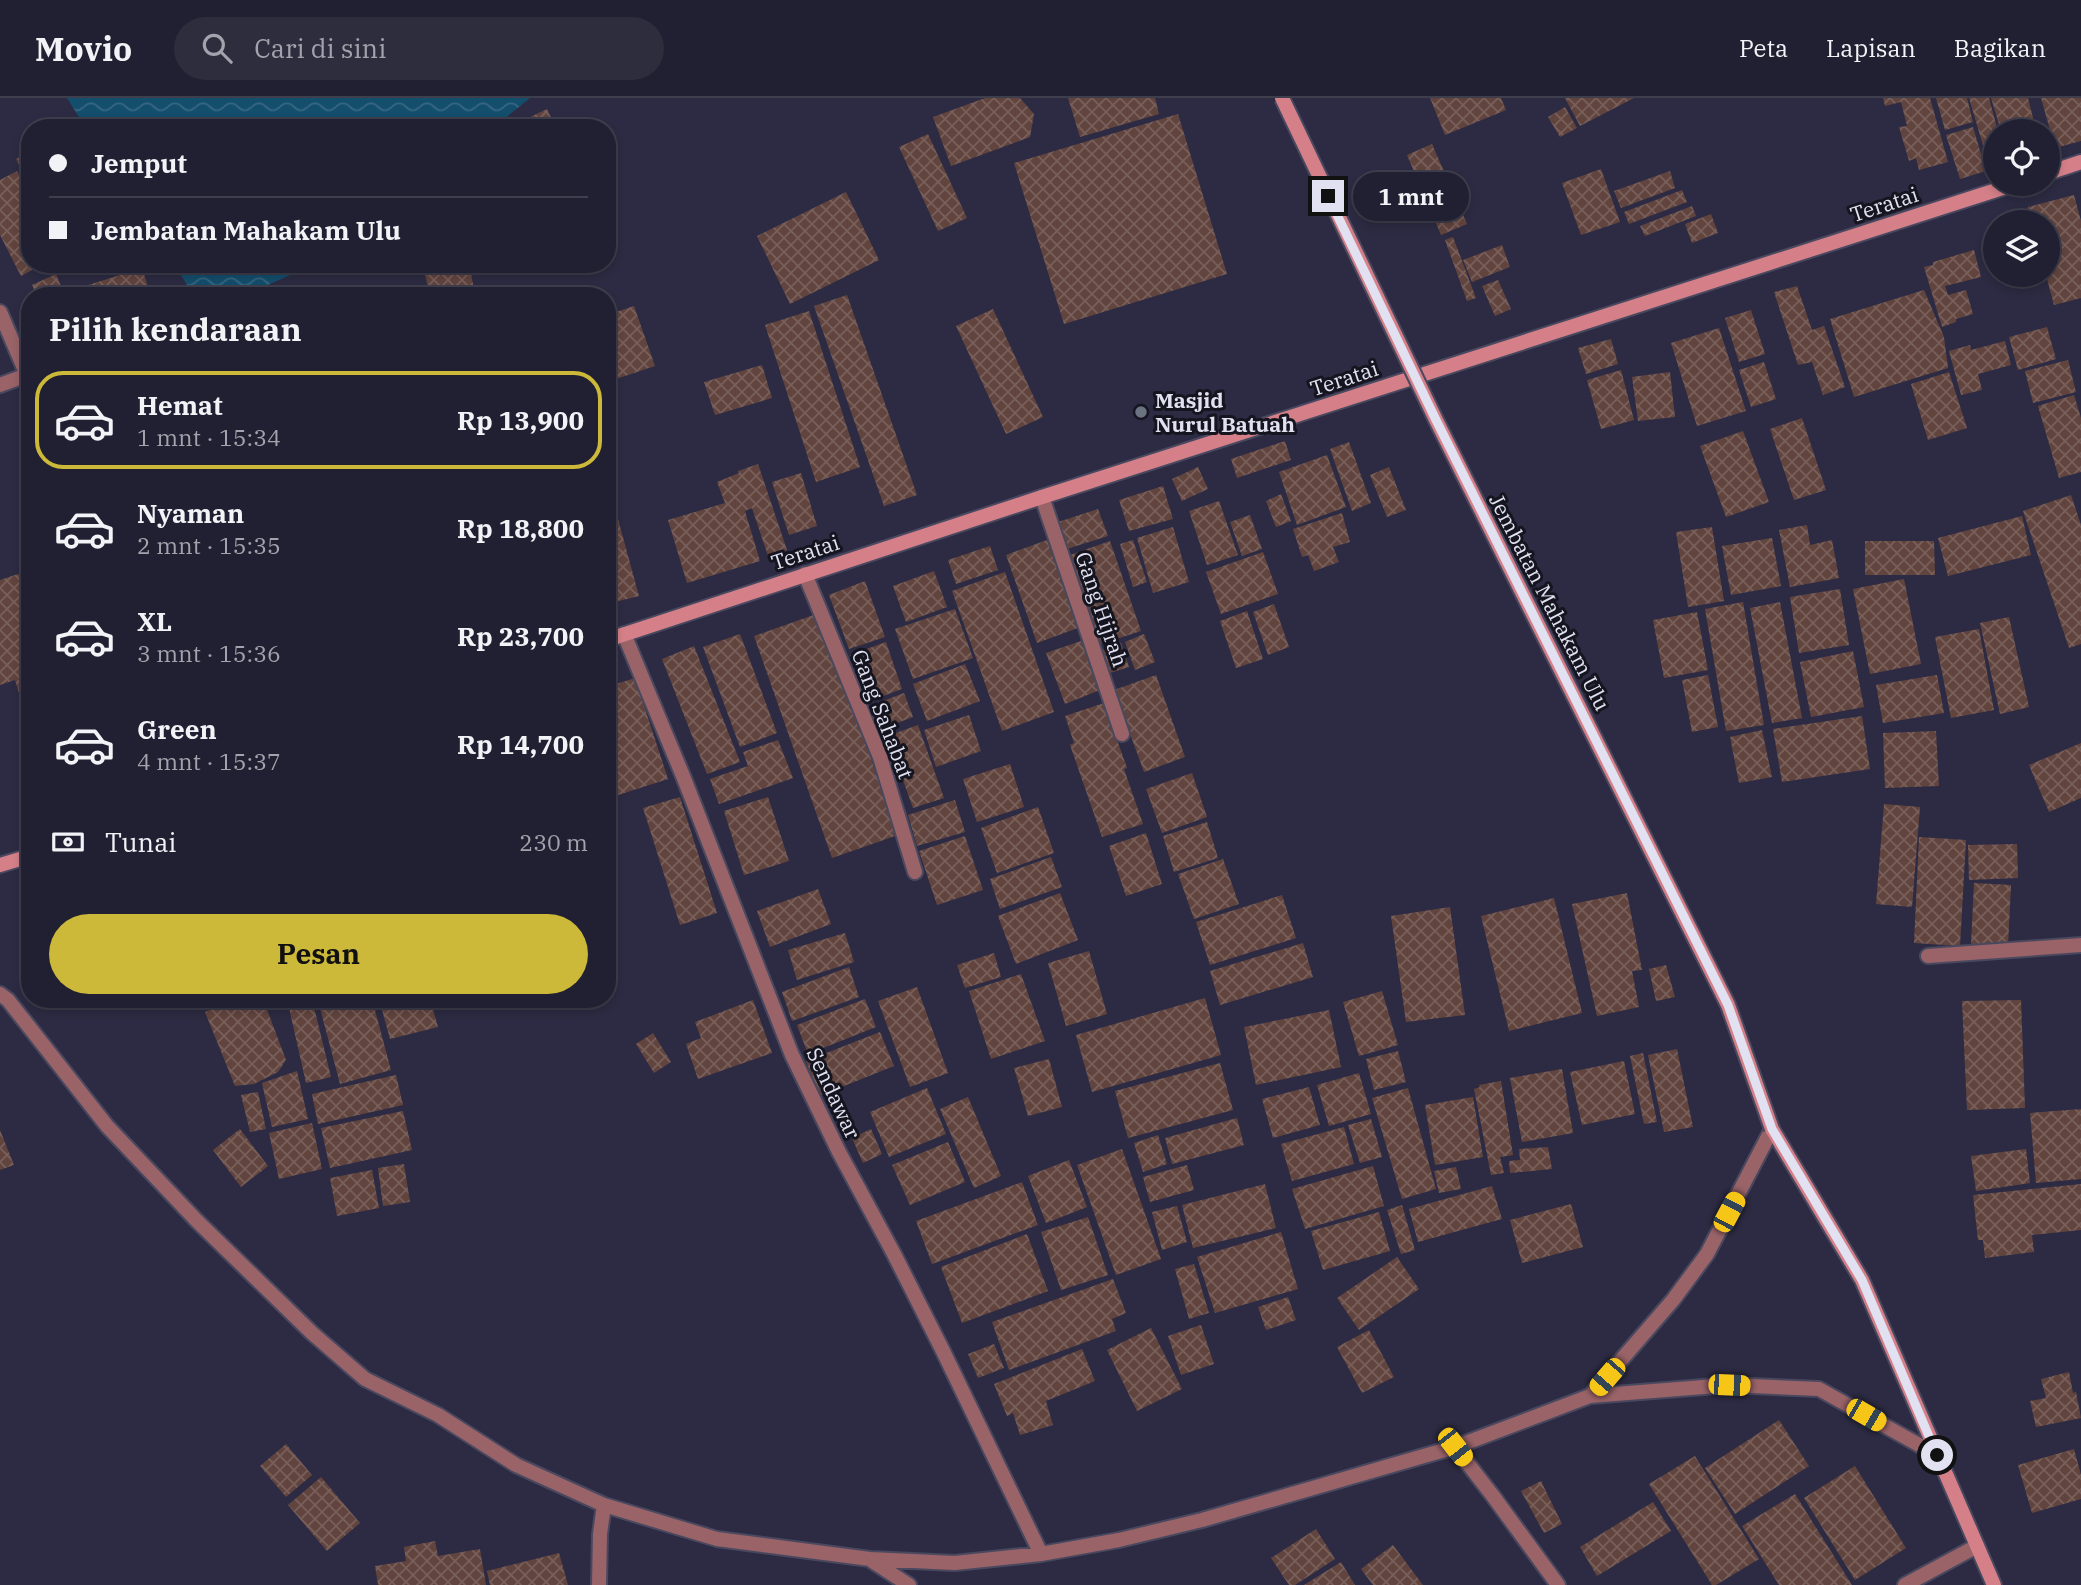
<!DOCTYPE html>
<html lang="id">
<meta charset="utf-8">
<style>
body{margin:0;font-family:"IBM Plex Serif",serif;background:#2d2d3e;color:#f1f3f6;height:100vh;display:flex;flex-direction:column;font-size:26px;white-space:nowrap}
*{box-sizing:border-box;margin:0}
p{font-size:23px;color:#a2a3ac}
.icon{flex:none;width:38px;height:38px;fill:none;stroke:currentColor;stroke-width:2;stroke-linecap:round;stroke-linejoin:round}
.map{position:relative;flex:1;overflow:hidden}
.sheet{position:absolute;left:21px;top:189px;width:595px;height:721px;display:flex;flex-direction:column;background:#212032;border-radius:28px;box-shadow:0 4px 10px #0003,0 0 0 2px #3e3e4d}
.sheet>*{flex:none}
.hud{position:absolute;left:21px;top:21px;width:595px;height:154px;border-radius:28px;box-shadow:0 4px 10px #0003,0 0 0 2px #3e3e4d;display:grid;align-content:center;height:154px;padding:0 28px;background:#212032}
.controls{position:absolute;left:1983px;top:21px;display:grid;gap:14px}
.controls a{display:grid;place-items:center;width:77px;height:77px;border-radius:50%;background:#212032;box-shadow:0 4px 10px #0003,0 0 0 2px #3e3e4d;font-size:35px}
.end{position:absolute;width:32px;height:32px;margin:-16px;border:9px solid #e1e1f1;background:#111;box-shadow:0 0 0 4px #111}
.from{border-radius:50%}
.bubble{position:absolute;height:49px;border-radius:24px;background:#212032;box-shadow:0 4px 10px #0003,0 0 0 2px #3e3e4d;font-size:23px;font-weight:700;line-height:49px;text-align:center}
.car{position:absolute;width:21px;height:42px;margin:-21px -10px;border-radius:9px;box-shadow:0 0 5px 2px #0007;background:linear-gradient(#f5c518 24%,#345 0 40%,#f5c518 0 76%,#345 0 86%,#f5c518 0)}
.hud b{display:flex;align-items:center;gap:24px;height:66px;font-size:26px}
.hud b+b{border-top:2px solid #3e3e4d}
.hud i{width:18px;height:18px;background:#f1f3f6}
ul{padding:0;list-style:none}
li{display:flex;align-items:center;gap:21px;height:98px;margin:0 14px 10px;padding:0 14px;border:4px solid transparent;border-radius:28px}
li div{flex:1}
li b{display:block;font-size:26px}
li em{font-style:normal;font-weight:700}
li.current{border-color:#ccb939}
li>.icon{width:63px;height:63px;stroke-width:1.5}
h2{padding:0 28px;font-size:32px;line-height:84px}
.pay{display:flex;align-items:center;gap:18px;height:77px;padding:0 28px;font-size:26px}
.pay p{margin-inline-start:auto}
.primary-button{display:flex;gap:14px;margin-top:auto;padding:14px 28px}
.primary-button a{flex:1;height:80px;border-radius:42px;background:#ccb939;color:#111;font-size:28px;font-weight:700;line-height:80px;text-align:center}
header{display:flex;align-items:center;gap:42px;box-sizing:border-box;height:98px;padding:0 35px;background:#212032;border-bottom:2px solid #3e3e4d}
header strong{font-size:33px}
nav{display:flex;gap:38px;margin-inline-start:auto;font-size:24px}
.search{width:490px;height:63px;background:#2d2d3e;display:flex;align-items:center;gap:18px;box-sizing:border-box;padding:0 24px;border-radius:38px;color:#a2a3ac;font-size:26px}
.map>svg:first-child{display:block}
.water{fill:url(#water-waves)}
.building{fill:url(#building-cross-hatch)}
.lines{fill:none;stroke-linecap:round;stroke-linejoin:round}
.service-casing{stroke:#49485f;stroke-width:18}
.minor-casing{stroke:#49485f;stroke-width:18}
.secondary-casing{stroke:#49485f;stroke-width:18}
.service{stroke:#996368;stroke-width:14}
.minor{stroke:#996368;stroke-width:14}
.secondary{stroke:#d58089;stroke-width:14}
.secondary-bridge-casing{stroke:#49485f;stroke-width:18;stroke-linecap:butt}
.secondary-bridge{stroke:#d58089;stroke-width:14}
.route{stroke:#e1e1f1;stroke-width:9}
.worship-dot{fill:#6b7280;stroke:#151520;stroke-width:2.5}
.labels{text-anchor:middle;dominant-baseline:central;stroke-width:6;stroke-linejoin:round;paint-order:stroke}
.street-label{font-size:21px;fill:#e1e1f1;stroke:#151520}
.poi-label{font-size:21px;font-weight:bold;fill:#e1e1f1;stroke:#151520;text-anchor:start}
</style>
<header>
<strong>Movio</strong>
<div class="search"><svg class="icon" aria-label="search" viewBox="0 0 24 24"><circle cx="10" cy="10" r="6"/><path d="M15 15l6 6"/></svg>Cari di sini</div>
<nav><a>Peta</a><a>Lapisan</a><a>Bagikan</a></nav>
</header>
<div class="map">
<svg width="2081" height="1487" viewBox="0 0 2081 1487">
<defs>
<pattern id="water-waves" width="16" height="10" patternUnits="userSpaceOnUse" patternTransform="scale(1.75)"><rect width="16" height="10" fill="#144e6d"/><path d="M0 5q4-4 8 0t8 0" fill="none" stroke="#366782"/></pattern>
<pattern id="building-cross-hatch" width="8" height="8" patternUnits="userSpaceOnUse" patternTransform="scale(1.75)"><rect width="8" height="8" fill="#62443e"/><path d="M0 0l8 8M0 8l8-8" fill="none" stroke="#785f5a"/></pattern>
</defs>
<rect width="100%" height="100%" fill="#2c2b43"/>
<!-- water -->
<path class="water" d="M67 0H530L493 30H86Z
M174 166H315L243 198H194Z"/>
<!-- building -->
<path class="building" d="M985 0H1020L1034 16 1030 39 951 68 933 19Z
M1068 0H1155L1159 16 1080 39Z
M1430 0H1501L1506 12 1445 37Z
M1565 0H1634L1580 28Z
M1883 0H1930L1948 64 1919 72 1916 60 1909 63 1899 29 1907 28 1901 4 1885 8Z
M1936 0H1967L1973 24 1945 32Z
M1969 0H1989L1998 33H1995V69L1990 71Z
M1991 0H2028L2034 24 2001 33Z
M2041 0H2081V43L2055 50Z
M1565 9 1577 30 1560 39 1548 19Z
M547 11 556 30H507Z
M1178 16 1227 176 1064 226 1014 65Z
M1973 29 1986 73 1960 81 1946 37Z
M928 36 967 120 938 133 899 49Z
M1432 46 1467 126 1441 137 1407 57Z
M30 54V88L16 61Z
M1601 71 1620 124 1581 137 1562 85Z
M17 73 30 99V166H43L21 178 0 137V82Z
M1670 73 1675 90 1621 110 1614 93Z
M1682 92 1687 104 1629 126 1624 114Z
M846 94 879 162 790 206 757 138Z
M2074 97 2081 123V200L2054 207 2046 177H2048V124H2032L2028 109Z
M1692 108 1696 118 1645 138 1640 128Z
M1711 116 1718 135 1692 145 1685 126Z
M1453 139 1476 200 1467 203 1445 142Z
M1502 147 1510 169 1472 184 1463 162Z
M1974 152 1981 179 1945 188 1948 197 1966 192 1973 216 1956 221V224L1942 229 1924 169 1933 167V164Z
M426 166H469L475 196 466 198H430L423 167Z
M494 166H525V167L497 176Z
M142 170 151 198H85L82 189Z
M56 176 65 198H37L32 187Z
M1498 182 1511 211 1495 218 1482 188Z
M1797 188 1812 232 1824 228 1845 289 1823 297 1812 264 1798 267 1774 194Z
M1924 192 1944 239 1948 270 1854 299 1830 221Z
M847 197 917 397 884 408 814 208Z
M634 208 655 268 607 284V217Z
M993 211 1043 319 1006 336 956 228Z
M1751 212 1765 256 1739 264 1725 220Z
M809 213 860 369 816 384 765 227Z
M2047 229 2056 261 2018 272 2009 239Z
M1719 230 1746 313 1697 328 1671 245Z
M1611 241 1618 266 1586 276 1578 250Z
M2005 243 2011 267 1978 276 1982 292 1961 297 1949 253 1970 247 1971 252Z
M2068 262 2076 294 2033 305 2025 273Z
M1764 264 1776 301 1751 309 1739 272Z
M762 267 772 300 715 317 704 284Z
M1621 272 1634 322 1601 331 1587 282Z
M1670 274 1675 319 1638 323 1632 279Z
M1949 274 1967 330 1928 342 1911 286Z
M2074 297 2081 320V374L2059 380 2038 308Z
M1802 320 1826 392 1794 402 1770 331Z
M1743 333 1769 404 1726 419 1700 348Z
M1285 343 1291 362 1237 380 1231 361Z
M1349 344 1371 405 1352 413 1330 351Z
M1327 357 1346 409 1297 427 1279 374Z
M758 366 787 452 768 458 752 410 745 413 760 463 687 485 668 422 725 405 717 384 739 375 738 373Z
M1198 369 1208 391 1182 403 1172 381Z
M1389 369 1406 412 1387 419 1370 377Z
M801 375 817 428 789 437 772 384Z
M1163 388 1173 421 1129 433 1119 402Z
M1281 396 1291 423 1276 429 1266 403Z
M2071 397 2081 427V546L2069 550 2023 413Z
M1219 403 1238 457 1207 467 1189 413Z
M1098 411 1108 438 1067 451 1058 424Z
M1342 415 1350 444 1333 449 1339 464 1314 473 1308 457 1302 459 1293 431Z
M1250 417 1262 451 1242 458 1230 424Z
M2022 418 2031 457 1948 478 1938 440Z
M618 421 639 498 607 506V424Z
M1807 427 1810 447 1832 442 1839 480 1790 489 1779 432Z
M1173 429 1189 484 1153 495 1137 440Z
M1712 429 1724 503 1688 509 1676 434Z
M1772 440 1781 488 1731 497 1722 448Z
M1047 442 1078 530 1037 545 1006 457Z
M1133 442 1147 484 1133 489 1120 446Z
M1110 443 1141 533 1101 546 1070 457Z
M1865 443H1934L1935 477H1865Z
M990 448 998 472 956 486 948 462Z
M1263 454 1278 496 1221 516 1206 474Z
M30 472V595L20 598 15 582 0 587V482Z
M934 473 947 509 906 524 893 488Z
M1005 474 1054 614 1002 633 952 493Z
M1904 481 1921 566 1870 576 1853 491Z
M865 483 885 539 849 551 829 497Z
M1840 491 1849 547 1799 555 1790 499Z
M1743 504 1764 627 1726 633 1705 511Z
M1780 504 1802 620 1772 625 1750 510Z
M1274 506 1289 549 1268 557 1253 514Z
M955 511 973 560 913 581 895 531Z
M1247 513 1263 561 1236 570 1220 523Z
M1697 514 1708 572 1664 580 1653 522Z
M819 515 898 737 832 760 754 538Z
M2009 519 2029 609 2000 616 1980 525Z
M1979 531 1994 612 1951 620 1935 539Z
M740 536 777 635 740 649 703 549Z
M1144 536 1155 564 1135 572 1125 544Z
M1081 543 1100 592 1065 606 1046 555Z
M886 544 902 591 867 604 850 557Z
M1121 545 1129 569 1110 575 1102 552Z
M694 548 740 664 707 676 662 561Z
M1853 553 1864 609 1811 619 1800 564Z
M965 566 980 603 927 623 913 586Z
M1156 577 1185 659 1144 674 1114 592Z
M1708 577 1718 629 1692 634 1682 582Z
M1937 577 1944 615 1883 625 1876 587Z
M635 580 668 681 615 698 607 673V589Z
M904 595 913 619 876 633 867 609Z
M1104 605 1127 670 1124 671 1143 726 1102 739 1070 647 1074 645 1065 618Z
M969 617 981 653 936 669 924 632Z
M1862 618 1870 671 1782 684 1773 631Z
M918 627 944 700 913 710 887 638Z
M1762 632 1772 679 1739 685 1730 639Z
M1936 633 1939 688 1885 690 1883 635Z
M778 642 793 680 719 706 710 681 748 668 743 654Z
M2081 645V700L2049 714 2029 667Z
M1010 666 1024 709 977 724 963 681Z
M1192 675 1207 719 1162 735 1146 691Z
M680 699 717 815 680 827 643 710Z
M768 699 789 763 744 777 724 713Z
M955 702 965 734 917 748 908 717Z
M1884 706 1920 709 1912 809 1876 806Z
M1038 709 1054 755 997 775 981 730Z
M1207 724 1218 760 1174 774 1163 738Z
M1146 735 1162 786 1126 798 1109 748Z
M965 738 983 792 937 807 919 753Z
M1919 739 1966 742 1960 848 1914 845Z
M2017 746 2018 780 1969 782 1968 747Z
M1051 759 1062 789 1000 811 990 781Z
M1223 761 1239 806 1194 821 1178 776Z
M1974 785 2011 787 2008 849 1971 846Z
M818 791 831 826 770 849 757 813Z
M1060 795 1078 842 1016 866 998 818Z
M1627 795 1642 872 1632 873 1639 909 1597 918 1572 806Z
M1282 797 1296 840 1210 867 1196 824Z
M1554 800 1582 915 1509 933 1481 818Z
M1450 809 1465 917 1406 924 1391 818Z
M845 835 854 864 797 882 788 852Z
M1303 845 1313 879 1220 907 1210 873Z
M1089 853 1107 916 1066 928 1048 865Z
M994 855 1001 879 965 890 957 867Z
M1666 867 1675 899 1656 903 1649 871Z
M849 869 859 899 792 923 782 894Z
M1021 876 1045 943 991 961 969 893Z
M917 889 948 975 910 989 878 903Z
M1382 893 1398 947 1359 958 1343 904Z
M1205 900 1221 957 1092 994 1076 937Z
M241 901H263L286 962 278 974 254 986 235 988 205 914Z
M287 901H312L331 979 306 985Z
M353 901H372L391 972 340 986 320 910Z
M379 901H430L438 929 390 941Z
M865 901 876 929 808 956 797 927Z
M753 902 772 955 698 981 686 946 701 940 695 924Z
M2021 902 2025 1010 1967 1012 1962 903Z
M1329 912 1341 969 1256 987 1244 929Z
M880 934 894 968 819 998 806 963Z
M653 935 671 964 654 975 636 946Z
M1677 951 1693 1029 1664 1034 1648 957Z
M1398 953 1406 984 1374 992 1366 961Z
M1643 955 1657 1024 1644 1026 1630 958Z
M1049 961 1062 1009 1028 1018 1014 970Z
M1624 963 1635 1016 1582 1027 1570 974Z
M1220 965 1233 1012 1128 1040 1115 993Z
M1562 971 1573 1035 1522 1044 1510 980Z
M297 973 308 1021 272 1029 262 985Z
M1359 975 1371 1016 1329 1028 1317 987Z
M396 977 403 1007 318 1026 312 996Z
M1501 983 1513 1057 1500 1059 1504 1075 1491 1077 1474 991 1480 989 1479 987Z
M1309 989 1320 1027 1273 1040 1262 1001Z
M927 990 946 1036 889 1059 870 1014Z
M1408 990 1436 1091 1402 1101 1372 1000Z
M258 994 266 1031 250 1034 241 997Z
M968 999 1001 1078 974 1090 940 1011Z
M1473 999 1483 1059 1435 1067 1425 1007Z
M2081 1011V1081L2036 1085 2030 1015Z
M403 1013 412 1052 330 1070 321 1030Z
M1237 1020 1244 1047 1172 1066 1165 1040Z
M1371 1021 1382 1059 1360 1065 1348 1027Z
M312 1025 322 1071 279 1081 269 1035Z
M1344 1029 1354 1066 1292 1083 1281 1046Z
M240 1031 268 1068 241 1089 213 1052Z
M871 1031 882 1056 863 1065 852 1040Z
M0 1032 14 1067 0 1072Z
M1158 1037 1167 1066 1143 1074 1134 1045Z
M948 1044 965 1084 910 1107 892 1067Z
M1548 1049 1552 1071 1510 1075 1509 1063 1520 1062 1519 1051Z
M1122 1051 1161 1161 1116 1177 1077 1067Z
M2026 1051 2030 1085 1976 1093 1971 1058Z
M1069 1062 1087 1109 1046 1125 1028 1078Z
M404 1066 410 1104 383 1108 378 1070Z
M1187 1067 1194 1092 1150 1104 1143 1079Z
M1373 1068 1384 1108 1305 1131 1292 1091Z
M1456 1069 1461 1091 1439 1095 1434 1073Z
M372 1072 379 1110 337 1118 330 1080Z
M1022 1084 1038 1127 932 1166 916 1123Z
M1265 1086 1276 1130 1193 1150 1182 1107Z
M2081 1086V1132L2032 1137 2034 1154 1985 1160 1983 1142H1978L1973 1097Z
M1492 1088 1502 1121 1418 1144 1409 1111Z
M1571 1106 1583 1149 1522 1165 1510 1122Z
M1402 1107 1415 1152 1401 1156 1387 1112Z
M1177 1108 1187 1144 1162 1152 1152 1114Z
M1379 1114 1390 1153 1323 1172 1311 1133Z
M1088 1119 1108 1177 1061 1192 1041 1134Z
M1281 1134 1298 1191 1215 1215 1197 1159Z
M1027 1136 1048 1193 962 1225 941 1169Z
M1397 1159 1419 1191 1359 1232 1337 1200Z
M1194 1166 1209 1215 1189 1221 1175 1171Z
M1113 1181 1126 1215 1112 1221 1116 1233 1009 1272 992 1224Z
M1288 1199 1296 1222 1266 1232 1258 1209Z
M1201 1227 1214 1266 1181 1277 1168 1238Z
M1151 1230 1182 1291 1137 1313 1107 1252Z
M1369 1232 1394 1279 1362 1295 1337 1249Z
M994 1246 1004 1270 978 1280 968 1256Z
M1082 1251 1095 1283 1046 1303 1053 1327 1020 1337 1013 1315 1007 1318 994 1286Z
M2069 1274 2073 1295 2076 1294 2081 1320 2036 1329 2030 1303 2046 1300 2041 1281Z
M1779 1322 1809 1368 1735 1416 1705 1370Z
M286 1346 312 1377 286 1399 260 1368Z
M2074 1351 2081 1377V1401L2032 1415 2018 1367Z
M1695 1358 1759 1461 1716 1487H1712L1649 1386Z
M1855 1368 1906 1450 1855 1482 1804 1400Z
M321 1379 360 1425 327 1453 288 1407Z
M1541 1383 1562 1426 1544 1435 1521 1393Z
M1795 1396 1852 1487H1779L1742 1428Z
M1653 1404 1671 1433 1597 1478 1580 1449Z
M1316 1431 1335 1461 1295 1487H1289L1271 1460Z
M435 1443 438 1458 480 1451 486 1487H378L375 1468 406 1463 404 1449Z
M1393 1447 1423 1487H1373L1361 1471Z
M559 1455 568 1487H490L487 1473Z
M1341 1464 1355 1487H1304Z"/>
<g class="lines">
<defs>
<path id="service" d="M0 214 27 277
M0 287 27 277 30 286"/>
<path id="minor" d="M1042 399 1122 636
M805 476 880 659 915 774
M624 536 683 678 792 957 839 1054 894 1156 943 1253 1041 1456
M1928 858 2081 847
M0 896 8 902 107 1028 197 1123 312 1235 365 1281 438 1317 516 1367 604 1407 717 1441 870 1461 955 1465 1041 1456 1119 1442 1202 1422 1455 1349 1590 1298 1729 1287 1819 1291 1937 1357
M1590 1298 1673 1202 1707 1156 1772 1031
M1455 1349 1493 1398 1558 1487
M872 1463 909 1487
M599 1487 600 1436 604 1407
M1905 1487 1977 1448"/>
<path id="secondary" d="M2048 75 2081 64
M607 542 1042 399 2015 86
M0 767 30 758
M1772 1031 1862 1182 1994 1487"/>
</defs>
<!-- service casing -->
<use href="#service" class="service-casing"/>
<!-- minor casing -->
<use href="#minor" class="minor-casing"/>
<!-- secondary casing -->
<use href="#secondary" class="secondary-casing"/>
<!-- service -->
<use href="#service" class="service"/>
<!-- minor -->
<use href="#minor" class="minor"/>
<!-- secondary -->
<use href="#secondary" class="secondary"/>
<defs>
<path id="secondary-bridge" d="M1282 0 1436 322 1728 907 1772 1031"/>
</defs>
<!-- secondary-bridge casing -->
<use href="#secondary-bridge" class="secondary-bridge-casing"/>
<!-- secondary-bridge -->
<use href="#secondary-bridge" class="secondary-bridge"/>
</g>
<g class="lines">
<!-- route -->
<path class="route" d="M1328 98 1436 322 1728 907 1772 1031 1862 1182 1937 1357"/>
</g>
<!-- markers -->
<circle class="worship-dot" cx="1141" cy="314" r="7"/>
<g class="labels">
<!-- street labels -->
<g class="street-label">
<text transform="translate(1884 106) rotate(-18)">Teratai</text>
<text transform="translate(1344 280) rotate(-18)">Teratai</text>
<text transform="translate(805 454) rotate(-18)">Teratai</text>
<text transform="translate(1550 504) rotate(63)">Jembatan Mahakam Ulu</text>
<text transform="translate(1102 511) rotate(71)">Gang Hijrah</text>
<text transform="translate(883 616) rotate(69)">Gang Sahabat</text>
<text transform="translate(834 995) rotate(65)">Sendawar</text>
</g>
<!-- poi labels -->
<g class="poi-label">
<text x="1155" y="302">Masjid<tspan x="1155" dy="24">Nurul Batuah</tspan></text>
</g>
</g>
</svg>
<div class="controls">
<a><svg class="icon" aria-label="locate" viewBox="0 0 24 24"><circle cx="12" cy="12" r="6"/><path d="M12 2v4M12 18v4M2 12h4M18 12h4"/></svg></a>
<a><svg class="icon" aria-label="layers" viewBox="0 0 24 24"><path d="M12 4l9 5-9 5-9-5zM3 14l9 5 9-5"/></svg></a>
</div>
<i class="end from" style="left:1937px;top:1357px"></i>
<i class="end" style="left:1328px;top:98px"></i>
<div class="bubble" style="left:1353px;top:74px;width:116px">1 mnt</div>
<i class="car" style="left:1729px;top:1114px;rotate:28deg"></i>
<i class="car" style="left:1607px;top:1279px;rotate:221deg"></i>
<i class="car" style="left:1729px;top:1287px;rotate:92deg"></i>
<i class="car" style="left:1866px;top:1317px;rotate:120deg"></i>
<i class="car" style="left:1455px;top:1349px;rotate:142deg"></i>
<div class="hud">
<b><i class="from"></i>Jemput</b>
<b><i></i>Jembatan Mahakam Ulu</b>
</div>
<section class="sheet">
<h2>Pilih kendaraan</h2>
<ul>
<li class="current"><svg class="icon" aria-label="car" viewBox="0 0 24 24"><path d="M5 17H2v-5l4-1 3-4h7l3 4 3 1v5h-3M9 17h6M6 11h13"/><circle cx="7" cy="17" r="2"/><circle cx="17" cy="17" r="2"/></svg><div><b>Hemat</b><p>1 mnt · 15:34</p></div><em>Rp 13,900</em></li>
<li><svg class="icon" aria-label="car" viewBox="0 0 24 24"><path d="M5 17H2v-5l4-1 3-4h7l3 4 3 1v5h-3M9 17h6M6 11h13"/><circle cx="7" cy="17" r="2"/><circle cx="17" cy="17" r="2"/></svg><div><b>Nyaman</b><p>2 mnt · 15:35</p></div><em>Rp 18,800</em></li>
<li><svg class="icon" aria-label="car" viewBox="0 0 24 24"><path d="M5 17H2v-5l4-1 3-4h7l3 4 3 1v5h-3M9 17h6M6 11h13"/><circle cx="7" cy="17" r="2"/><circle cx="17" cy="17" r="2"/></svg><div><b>XL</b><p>3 mnt · 15:36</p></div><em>Rp 23,700</em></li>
<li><svg class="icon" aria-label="car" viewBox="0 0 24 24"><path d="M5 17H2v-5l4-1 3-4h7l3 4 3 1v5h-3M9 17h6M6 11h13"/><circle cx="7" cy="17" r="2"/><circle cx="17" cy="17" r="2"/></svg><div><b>Green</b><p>4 mnt · 15:37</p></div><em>Rp 14,700</em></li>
</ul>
<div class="pay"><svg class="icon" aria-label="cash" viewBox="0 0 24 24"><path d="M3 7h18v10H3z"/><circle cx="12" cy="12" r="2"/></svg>Tunai<p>230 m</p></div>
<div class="primary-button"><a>Pesan</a></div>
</section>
</div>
